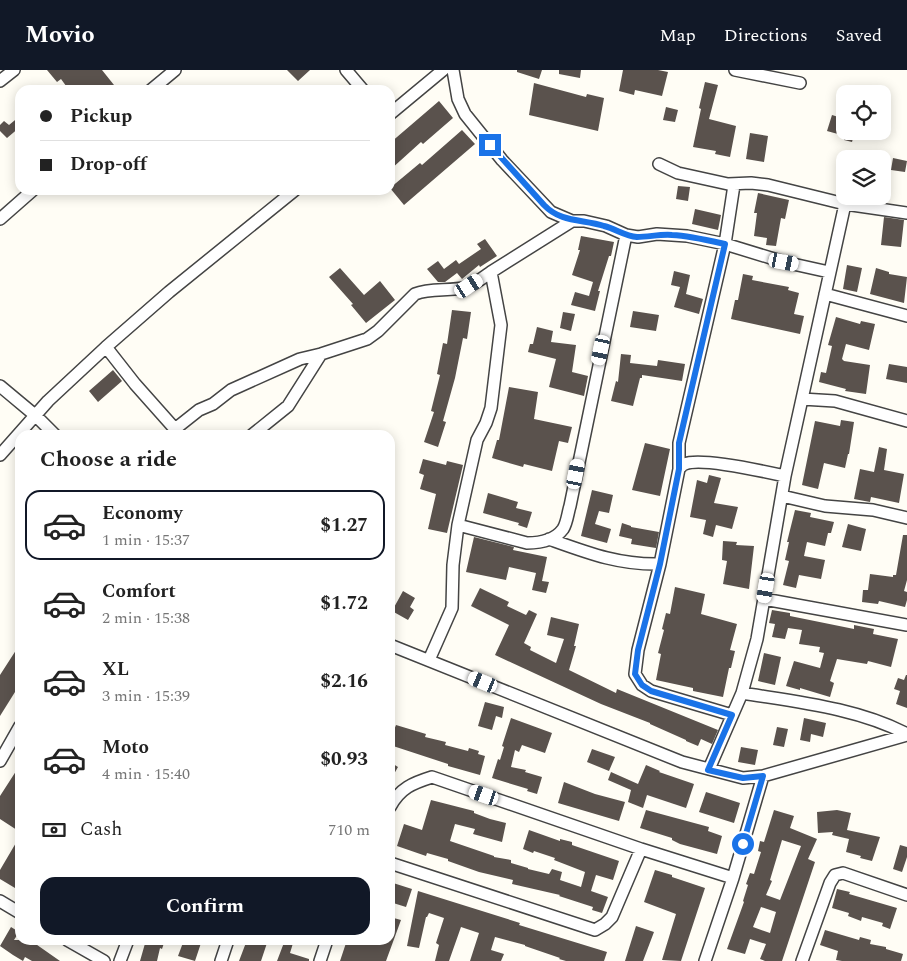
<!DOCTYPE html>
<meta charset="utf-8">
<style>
body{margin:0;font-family:Spectral,serif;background:#f6f6f6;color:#222;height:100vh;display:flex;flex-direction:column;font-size:19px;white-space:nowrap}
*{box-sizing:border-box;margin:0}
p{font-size:16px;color:#767676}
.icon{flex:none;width:28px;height:28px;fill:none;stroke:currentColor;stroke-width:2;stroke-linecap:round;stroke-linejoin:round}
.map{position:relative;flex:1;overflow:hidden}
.side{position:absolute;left:15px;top:360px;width:380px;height:515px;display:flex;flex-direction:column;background:#fff;border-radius:15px;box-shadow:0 2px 12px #0003}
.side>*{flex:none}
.hud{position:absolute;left:15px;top:15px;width:380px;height:110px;border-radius:15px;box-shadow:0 2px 12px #0003;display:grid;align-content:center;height:110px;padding:0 25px;background:#fff}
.controls{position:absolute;left:836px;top:15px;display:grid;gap:10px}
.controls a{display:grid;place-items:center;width:55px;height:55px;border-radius:10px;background:#fff;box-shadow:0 2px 12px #0003;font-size:25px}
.end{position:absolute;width:22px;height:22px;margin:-11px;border:6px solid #1a73e8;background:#fff;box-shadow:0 0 0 2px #fff}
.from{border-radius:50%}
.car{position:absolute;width:15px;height:30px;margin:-15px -8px;border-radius:6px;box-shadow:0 0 4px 1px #0007;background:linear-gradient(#fff 24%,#345 0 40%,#fff 0 76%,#345 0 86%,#fff 0)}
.hud b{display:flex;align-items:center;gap:18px;height:48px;font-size:19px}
.hud b+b{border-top:1px solid #e0e0e0}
.hud i{width:12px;height:12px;background:#222}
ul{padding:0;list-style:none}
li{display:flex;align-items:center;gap:15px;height:70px;margin:0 10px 8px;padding:0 15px;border:2px solid transparent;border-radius:15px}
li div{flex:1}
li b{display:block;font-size:19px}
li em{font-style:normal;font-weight:700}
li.on{border-color:#111827}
li>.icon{width:45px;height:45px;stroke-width:1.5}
h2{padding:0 25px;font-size:22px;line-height:60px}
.pay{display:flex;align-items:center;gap:12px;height:55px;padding:0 25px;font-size:19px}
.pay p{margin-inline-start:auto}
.action{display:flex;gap:10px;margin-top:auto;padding:10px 25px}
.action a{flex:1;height:58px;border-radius:15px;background:#111827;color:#fff;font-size:20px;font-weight:700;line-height:58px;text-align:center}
header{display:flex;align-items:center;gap:30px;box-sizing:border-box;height:70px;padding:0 25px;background:#111827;color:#fff}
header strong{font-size:24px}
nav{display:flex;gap:28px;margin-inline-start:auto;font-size:18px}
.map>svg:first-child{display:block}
.building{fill:#5a524d;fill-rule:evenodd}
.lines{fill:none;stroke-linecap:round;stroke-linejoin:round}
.minor-casing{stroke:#444;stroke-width:14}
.minor{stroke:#fff;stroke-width:11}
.route{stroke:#1a73e8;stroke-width:6}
</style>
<header>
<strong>Movio</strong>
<nav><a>Map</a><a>Directions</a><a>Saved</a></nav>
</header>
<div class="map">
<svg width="907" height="891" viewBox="0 0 907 891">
<rect width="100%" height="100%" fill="#fffdf5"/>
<!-- building -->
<path class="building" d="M47 0H102L118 20H94L90 15 86 20H69L61 9 57 12Z
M287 0H310L298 11Z
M517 0H542L539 9 517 2Z
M559 0H581L580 8 559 4Z
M623 0H658L668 2 662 26 635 20 634 25 619 21Z
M705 12 718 15 709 49 736 56 730 87 715 84 716 81 693 77 701 39 699 38Z
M534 13 586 27 587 24 604 28 598 61 529 45Z
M439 31 453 48 423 74 421 72 390 100V73Z
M666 37 678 40 675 52 663 50Z
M832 45 845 49V66L846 61H855L852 72 844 70 845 66 827 61Z
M20 46V57L7 68 0 61V55L4 51 9 55Z
M462 60 475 74 404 135 390 118 420 93 422 95Z
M750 63 768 66 764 92 746 89Z
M859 80 884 86V89H857Z
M893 88 907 91 905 102 891 100Z
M678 116 690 117 688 131 676 129Z
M758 123 789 130 785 149 781 148 776 176 766 175 767 168 754 166 757 143H754Z
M695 139 721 145 718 160 692 154Z
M884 147 904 150 901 177 881 175Z
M581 166 614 172 611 186H609L598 221H600L595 241 571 235 575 222 589 226 593 212 572 205 580 180H578Z
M485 169 497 186 480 197 479 195 462 209 457 203 445 212H438L427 199 438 191 444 199 456 190 459 194 481 179 477 174Z
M847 195 862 198 857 222 843 219Z
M340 198 364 225 380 211 395 230 366 253 351 235 353 234 329 207Z
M876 198 889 202V204L907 207 904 233 870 224Z
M674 201 690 205 686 224 703 229 699 244 674 237 680 217 671 215Z
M743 204 753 206 752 210 789 217 788 220 799 223 794 244 804 246 800 264 731 249 735 230H738Z
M452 240 471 242 467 269 463 268 455 308 443 351 446 352 438 377 424 372 434 342 431 341 440 305 437 304 443 273 447 274Z
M633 241 659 245 656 261 630 257Z
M563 242 575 244 571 261 560 258Z
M836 247 860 254 861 251 875 254 869 280 846 274 842 289 844 291 870 295 866 324 845 321 846 319 819 312 821 302 826 303 832 276 828 275Z
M537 257 553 261 551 272 576 275 572 302 588 306 584 326 549 317 556 289 528 282 530 274H533Z
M621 284 631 285 630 293 657 296 658 290 685 294 682 311 642 305V308H640L633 336 611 331 616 311 618 312Z
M889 294 907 297V313L886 309Z
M113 300 122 311 98 332 89 321Z
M509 317 538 322 534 349 572 357 568 373 559 371 552 401 524 394 523 397 492 388 497 370H499Z
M841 350 854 352 849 384H848L845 398 824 393 818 419 802 415 815 351 840 356Z
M645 373 670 379 660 426 632 420Z
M879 377 887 379 884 400 904 404 899 433 871 427 870 432 854 429 860 399 874 402Z
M423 389 446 395 447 391 463 395 447 463 428 459 436 424 420 419 424 405 419 403Z
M709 405 721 408 714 433 738 437 732 459 716 455 713 467 703 464 706 450 690 447 697 410 707 413Z
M592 420 613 425 609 443 599 441 595 454 611 459 607 473 581 466Z
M488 423 518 432 516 438 532 442 527 458 518 455 519 453 483 443Z
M795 440 811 443 810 447 834 452 831 463H828L825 476 807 472 804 486 825 490 821 509 799 505 796 518 783 515 789 491 785 490 789 472H787Z
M622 453 631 456V457L659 462 656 478 631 474 632 469 619 466Z
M848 454 866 459 861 481 842 477Z
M903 465H907V510L904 521 907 522V530L905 537 879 531 878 534 862 532 863 520H868L870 504 893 507V505H896Z
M474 467 514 477 513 480 547 487 542 511 549 512 546 523 532 520 536 503 509 497 506 510 466 502Z
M723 471 737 472 736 475 754 476 749 519 723 514 727 491 722 490Z
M675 517 705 524 701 544 737 554 730 580 735 581 731 598H729L723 627 693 621V618L656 610 661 584 658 583 664 560 662 559 666 543 670 544Z
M480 518 509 532 507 536 526 545 529 540 537 544 524 573 531 577 530 580 556 593 564 569 547 565 551 547 579 554 574 576H576L569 600 616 623 617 619 718 660 712 674 701 669 698 676 686 671V670L650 654V653L601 634 495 585 509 555 471 536Z
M403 521 415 528 410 537 414 540 408 550 392 541Z
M772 540 790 543V546L854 559V555L874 559 873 564 898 569 891 597 868 591 867 594 837 589 830 611 834 613 830 627 800 618V620L786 616 794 591 820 598 824 583 819 582 820 577 799 574 802 560 788 558 785 569 772 567 775 554 769 553Z
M20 574V614L0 646V605Z
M764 583 781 587 775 615 758 611Z
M906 605H907V638L896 634 900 621 894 619 898 608 904 610Z
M485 632 504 637 502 648 496 646 492 660 478 656Z
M511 648 552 663 545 683 522 675 519 682 515 680 511 697 526 700 525 702 542 707 537 724 527 721 528 719 492 708 498 689 500 690 504 677 502 676Z
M804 648 826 653 823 667 811 664 810 672 800 670Z
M396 655 426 664 425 667 446 672 445 675 468 681 469 678 479 681 478 684 485 686 480 705 448 696V694L390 675V670Z
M777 657 788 659 784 677 773 675Z
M741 677 758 680 755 695 738 692Z
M592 679 615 687 609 701 587 692Z
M390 692 398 697 390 711Z
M20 695V762L0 749V726Z
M646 695 660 701 659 702 694 714 686 738 647 725 643 738 628 732 631 720 608 710 611 702 638 714Z
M564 712 595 724 625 732 619 751 558 733Z
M706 722 740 733 734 753 699 742Z
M431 730 474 741V743L490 749 506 753 502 772 473 764 475 759 455 754 450 771 494 786V787L511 790V793L528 798V799L549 804 552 799 562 802 560 810 581 817 585 802 554 790 555 788 534 781 533 783 523 779 529 760 560 771V769L572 772V775L619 791 613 810 596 805 591 821 608 827 602 843 592 840 593 837 559 826 560 825 512 814 513 810 479 802 448 791V789L427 783 426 786 397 776 404 754 422 760Z
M646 740 709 757 708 761 722 766 717 784 680 774 672 770V768L640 758Z
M774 740 794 746 790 758 817 769 808 789 815 792 782 891H765L760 889 766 874 750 869 745 884 727 879 744 832 743 831 748 815 746 814 750 803 754 804 761 782 758 781 760 771 764 772ZM782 770 801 776 780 830 766 825 772 811 770 810ZM761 837 776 842 770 863 753 857Z
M837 740 851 743 847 760 880 767 872 791 860 788 861 786 846 782 849 769 832 765 833 762 818 763 817 742Z
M20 766V821L0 809V800Z
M900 775 907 777V787L902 802 893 799Z
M655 800 672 805V807L705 818 681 891 662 890 676 844 644 832Z
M390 812 412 819 406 837 390 832Z
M837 819 850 822 849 824 897 838 890 859 882 856 883 853 862 847 861 851 848 846 849 843 832 838Z
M418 821 520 853 519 855 607 882 604 891H566L559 889 560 888 525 876V875L495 867 491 880 504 884 501 891H470L479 863 461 857 449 891H435L439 875 436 873 444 848 429 843 427 847H426L419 878 407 876Z
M390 847 401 850 386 891H340L347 870H390Z
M636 856 654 862 643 891H625Z
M11 857 19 862 14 870H30L60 891H32L25 887 23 891 13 885 0 876Z
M825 860 859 870 860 867 871 870 870 874 886 877V879L903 884 901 891H842L836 890 838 881 820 875Z
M146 870H165L162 879 160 878 157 891H140Z
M184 870H202L195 891 178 886Z
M247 870H257L267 873 261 891H239Z
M285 870H294L290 883 309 889V891H277Z"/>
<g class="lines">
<defs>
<path id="minor" d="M346 0 363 20
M453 0 458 29 465 44 502 90 551 142 572 151H584L606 156 626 165 638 167 657 164 687 166 725 174 784 192 829 202
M735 0 800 13
M0 11 14 0
M151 20 175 0
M390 44 443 0
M659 94 678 103 728 114 751 113 768 115 845 134 907 143
M0 149 33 120
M825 224 907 246
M106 277 135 314 175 359 199 340 213 334 231 320 300 289 321 284 367 269 378 261 415 224C431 217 450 222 467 217 475 214 484 207 491 202
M0 316 36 346 55 365
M802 329 835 331 907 351
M252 365 288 336 321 284
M0 385 48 331 106 277 169 222 295 120
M679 399V373L725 174 734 115
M782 426 825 436 873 440 907 448
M458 455 527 473C540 473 555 470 563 459 567 453 568 442 570 436L626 165
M549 469C588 483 619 495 660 494
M764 529 907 555
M390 575 682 692 743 708 763 706 907 665
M429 590 452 538 453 495 458 455 477 370 486 353 491 338 501 255 491 202 572 151
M742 623C797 632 857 638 907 664
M732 645 651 621 642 615 635 604 638 580 660 494 679 399C679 398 684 394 685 394 700 387 767 402 785 406
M0 691 20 656
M709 699 742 623 757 569 785 406 845 134
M390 737C400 718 413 713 432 707L641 779 733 808
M390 793 595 860 605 854 612 847 641 779
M0 831 20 843
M67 870 104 891
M120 891 128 870
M221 891 228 870
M320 891 326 873
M705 891 733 808 763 706
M802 891 830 813 835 805 843 803 907 825"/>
</defs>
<!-- minor casing -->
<use href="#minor" class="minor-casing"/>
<!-- minor -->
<use href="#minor" class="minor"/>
</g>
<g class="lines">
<!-- route -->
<path class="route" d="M490 75 544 135C561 153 583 149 604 156 616 159 625 166 637 167 649 167 660 164 672 165 690 166 707 170 725 174L679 373V399L660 494 638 580 635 604 642 615 651 621 732 645 708 700 743 708 763 706 743 774"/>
</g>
</svg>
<div class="controls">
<a><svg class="icon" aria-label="locate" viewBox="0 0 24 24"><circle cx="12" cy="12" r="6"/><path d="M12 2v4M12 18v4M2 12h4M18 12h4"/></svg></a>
<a><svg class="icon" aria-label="layers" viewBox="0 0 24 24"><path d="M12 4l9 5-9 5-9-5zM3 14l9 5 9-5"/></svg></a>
</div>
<i class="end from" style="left:743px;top:774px"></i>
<i class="end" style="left:490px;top:75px"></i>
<i class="car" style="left:784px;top:192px;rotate:101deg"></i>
<i class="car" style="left:469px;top:216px;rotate:57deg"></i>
<i class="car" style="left:601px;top:280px;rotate:192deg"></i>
<i class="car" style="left:576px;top:404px;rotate:11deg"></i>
<i class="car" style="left:766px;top:518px;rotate:190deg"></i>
<i class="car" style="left:483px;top:612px;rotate:292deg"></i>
<i class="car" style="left:484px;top:725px;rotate:289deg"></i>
<div class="hud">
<b><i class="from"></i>Pickup</b>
<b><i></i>Drop-off</b>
</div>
<section class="side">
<h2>Choose a ride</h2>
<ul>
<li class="on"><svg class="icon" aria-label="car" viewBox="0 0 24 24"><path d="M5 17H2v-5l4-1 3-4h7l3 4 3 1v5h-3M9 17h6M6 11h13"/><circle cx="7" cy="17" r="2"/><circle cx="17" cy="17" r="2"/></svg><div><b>Economy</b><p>1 min · 15:37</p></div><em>$1.27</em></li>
<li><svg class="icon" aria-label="car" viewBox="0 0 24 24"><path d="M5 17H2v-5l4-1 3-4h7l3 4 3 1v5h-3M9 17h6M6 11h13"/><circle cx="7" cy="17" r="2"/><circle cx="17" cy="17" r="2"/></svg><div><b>Comfort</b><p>2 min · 15:38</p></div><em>$1.72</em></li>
<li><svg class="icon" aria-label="car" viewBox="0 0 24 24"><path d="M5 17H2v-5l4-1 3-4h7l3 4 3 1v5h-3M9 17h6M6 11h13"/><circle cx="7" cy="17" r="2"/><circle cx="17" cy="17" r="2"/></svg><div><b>XL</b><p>3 min · 15:39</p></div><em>$2.16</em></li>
<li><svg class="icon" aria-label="car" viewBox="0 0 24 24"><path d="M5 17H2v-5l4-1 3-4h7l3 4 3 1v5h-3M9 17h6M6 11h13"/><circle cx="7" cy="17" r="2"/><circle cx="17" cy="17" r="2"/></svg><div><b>Moto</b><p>4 min · 15:40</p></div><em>$0.93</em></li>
</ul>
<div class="pay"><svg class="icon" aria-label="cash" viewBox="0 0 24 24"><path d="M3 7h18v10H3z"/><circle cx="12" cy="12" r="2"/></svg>Cash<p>710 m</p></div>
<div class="action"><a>Confirm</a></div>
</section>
</div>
